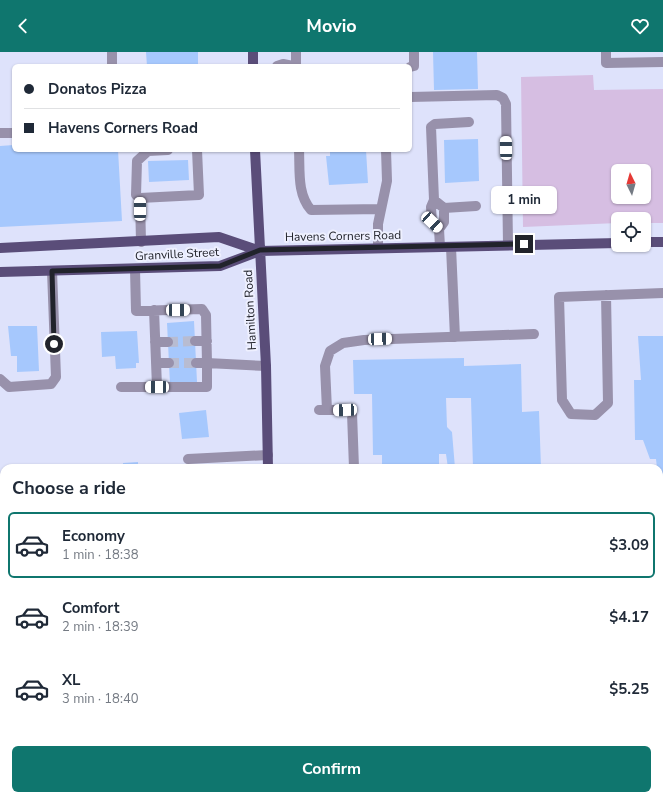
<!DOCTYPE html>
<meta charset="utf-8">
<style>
body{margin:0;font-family:"Nunito Sans",sans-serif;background:#f6f6f7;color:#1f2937;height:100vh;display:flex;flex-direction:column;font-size:15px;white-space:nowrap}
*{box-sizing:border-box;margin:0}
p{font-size:13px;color:#747a83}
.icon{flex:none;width:22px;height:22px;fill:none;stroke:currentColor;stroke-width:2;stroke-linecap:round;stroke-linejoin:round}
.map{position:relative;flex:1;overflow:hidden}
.side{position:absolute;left:0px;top:412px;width:663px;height:336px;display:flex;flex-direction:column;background:#fff;border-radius:12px 12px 0 0;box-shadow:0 1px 3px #0004}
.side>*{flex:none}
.guide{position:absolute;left:12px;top:12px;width:400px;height:88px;border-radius:6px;box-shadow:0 1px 3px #0004;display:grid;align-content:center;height:88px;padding:0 12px;background:#fff}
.needle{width:26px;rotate:355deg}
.fabs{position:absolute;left:611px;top:112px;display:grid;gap:8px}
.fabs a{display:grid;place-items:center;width:40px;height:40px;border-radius:6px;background:#fff;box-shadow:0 1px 3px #0004;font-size:20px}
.end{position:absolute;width:18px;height:18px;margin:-9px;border:5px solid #21232b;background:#fff;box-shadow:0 0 0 2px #fff}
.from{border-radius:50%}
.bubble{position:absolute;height:28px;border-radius:6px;background:#fff;box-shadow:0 1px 3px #0004;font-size:13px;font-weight:700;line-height:28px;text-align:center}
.car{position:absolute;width:12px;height:24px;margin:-12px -6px;border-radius:5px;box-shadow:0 0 3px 1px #0007;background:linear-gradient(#fff 24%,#345 0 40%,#fff 0 76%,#345 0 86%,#fff 0)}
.guide b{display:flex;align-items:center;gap:14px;height:38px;font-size:15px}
.guide b+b{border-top:1px solid #e0e1e3}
.guide i{width:10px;height:10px;background:#1f2937}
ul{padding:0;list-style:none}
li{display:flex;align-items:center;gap:12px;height:66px;margin:0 8px 6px;padding:0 4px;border:2px solid transparent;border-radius:6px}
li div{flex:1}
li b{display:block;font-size:15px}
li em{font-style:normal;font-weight:700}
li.active{border-color:#0f766e}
li>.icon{width:36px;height:36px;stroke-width:1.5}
h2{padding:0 12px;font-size:18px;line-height:48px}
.button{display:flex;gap:8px;margin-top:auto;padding:8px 12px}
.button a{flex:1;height:46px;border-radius:6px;background:#0f766e;color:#fff;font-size:16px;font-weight:700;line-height:46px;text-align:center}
header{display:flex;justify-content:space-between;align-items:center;height:52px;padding:0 12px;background:#0f766e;color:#fff;font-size:18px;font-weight:700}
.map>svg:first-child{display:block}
.green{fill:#d6bee2;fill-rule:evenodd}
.building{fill:#a6c8fd}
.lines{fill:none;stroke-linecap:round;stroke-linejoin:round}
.minor-tunnel{stroke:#b8bcd1;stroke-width:10;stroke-dasharray:10 5;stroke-linecap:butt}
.minor{stroke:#9891ab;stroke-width:10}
.major{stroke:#5a4d79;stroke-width:10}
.route{stroke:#21232b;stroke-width:5}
.labels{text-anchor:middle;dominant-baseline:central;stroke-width:4;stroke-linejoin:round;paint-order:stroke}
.street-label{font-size:12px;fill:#21232b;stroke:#eef0ff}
</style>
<header><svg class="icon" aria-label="back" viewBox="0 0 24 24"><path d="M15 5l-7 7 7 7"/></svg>Movio<svg class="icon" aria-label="heart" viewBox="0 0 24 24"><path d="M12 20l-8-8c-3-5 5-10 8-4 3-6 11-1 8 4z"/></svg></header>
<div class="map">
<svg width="663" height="748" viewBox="0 0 663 748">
<rect width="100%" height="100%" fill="#dee2fb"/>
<!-- green -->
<path class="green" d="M593 23 594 38 663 37V171H644V167H618V171L523 175 521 25ZM618 119H644V145H618Z"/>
<!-- building -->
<path class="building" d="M146 0H198V14H147Z
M433 0H477L478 37 434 38Z
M478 87 479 129 445 131 444 88Z
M14 93V98H118L122 169 0 175V94Z
M330 98H366L368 131 329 133 326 104H330Z
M188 108 189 128 149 130 148 109Z
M194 269 197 330 170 332 167 271Z
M8 274H37L39 319 17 320V304H11Z
M137 279 139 311H136V316L116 317 115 304 102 305 101 280Z
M638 284H663V623L659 622V416H657L656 407H650L643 388H635L634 328H641Z
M464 306V314L521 312 522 360 539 359 541 416H473L471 346H446L447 375 452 380 455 416H448L446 402H439V416H382V403H373L372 342H354L353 308Z
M206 358 209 385 182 387 179 361Z
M138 410V416H123V411Z
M4 464V496L0 499V467Z
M659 710H663V748H397V744H659Z"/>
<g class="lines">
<!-- minor-tunnel -->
<path class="minor-tunnel" d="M168 290 195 289
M169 311H196"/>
<!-- minor -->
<path class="minor" d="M112 0V14
M606 0V11L663 10
M277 14 283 12 293 14
M296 14V0
M410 15 414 14V0
M410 45 497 43 503 46 506 52 508 193
M0 81H14
M168 98 148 99 137 109 136 143 140 146 199 143 197 98
M299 98C300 119 297 142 311 158L381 157
M140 146 141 190
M434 148 444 156 476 154
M439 177 432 170 431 155 434 148 431 75 435 72 469 70
M440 195 439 177 444 170V156
M451 195 455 285
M378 196V172L387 129 386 98
M135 217 136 259 202 257 206 263 207 311 266 314
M606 243 608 351 595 363 571 362 562 348 559 245 663 241
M154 258 157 335H207V311H196
M195 289H207
M155 290H168
M156 311H169
M0 327 9 335 51 332 56 325 52 219
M121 335H157
M319 358H345L352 361 354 416
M327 358 325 314 330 299 343 291 364 288 534 282
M188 407 268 403
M0 697 4 704
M49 744 54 748
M98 748 104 744"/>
<!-- major -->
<path class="major" d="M253 0V14
M255 98 266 314 268 416
M644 190H663
M0 196 219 185 260 199 618 191
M0 220 220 214 260 199
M269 744V748"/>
</g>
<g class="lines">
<!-- route -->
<path class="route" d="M54 292 52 219 220 214 260 198 524 192"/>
</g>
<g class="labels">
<!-- street labels -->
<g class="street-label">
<text transform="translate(343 184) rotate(-1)">Havens Corners Road</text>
<text transform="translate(177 202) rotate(-3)">Granville Street</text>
<text transform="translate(250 258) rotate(-93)">Hamilton Road</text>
</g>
</g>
</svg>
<div class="fabs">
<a><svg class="needle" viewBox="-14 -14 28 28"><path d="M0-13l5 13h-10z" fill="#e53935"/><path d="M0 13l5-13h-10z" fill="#747a83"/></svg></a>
<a><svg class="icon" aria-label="locate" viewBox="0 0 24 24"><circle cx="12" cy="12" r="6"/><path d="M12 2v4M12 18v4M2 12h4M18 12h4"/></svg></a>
</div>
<i class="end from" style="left:54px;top:292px"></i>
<i class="end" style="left:524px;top:192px"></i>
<div class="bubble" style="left:491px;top:134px;width:66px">1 min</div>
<i class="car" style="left:506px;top:96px;rotate:359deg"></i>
<i class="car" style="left:140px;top:157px;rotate:0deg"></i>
<i class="car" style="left:432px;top:170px;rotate:133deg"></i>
<i class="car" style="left:178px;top:258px;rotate:89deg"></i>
<i class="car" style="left:380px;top:287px;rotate:88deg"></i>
<i class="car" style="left:157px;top:335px;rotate:270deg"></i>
<i class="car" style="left:345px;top:358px;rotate:268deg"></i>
<div class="guide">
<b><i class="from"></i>Donatos Pizza</b>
<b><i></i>Havens Corners Road</b>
</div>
<section class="side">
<h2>Choose a ride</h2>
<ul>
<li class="active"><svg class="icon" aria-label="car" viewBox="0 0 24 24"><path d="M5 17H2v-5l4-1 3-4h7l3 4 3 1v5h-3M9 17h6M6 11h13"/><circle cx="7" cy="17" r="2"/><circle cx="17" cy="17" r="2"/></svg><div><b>Economy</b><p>1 min · 18:38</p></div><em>$3.09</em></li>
<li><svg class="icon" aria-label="car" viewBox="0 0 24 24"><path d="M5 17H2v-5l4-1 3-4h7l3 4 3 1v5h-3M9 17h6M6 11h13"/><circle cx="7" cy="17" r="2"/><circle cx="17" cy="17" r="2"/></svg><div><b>Comfort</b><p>2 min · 18:39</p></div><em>$4.17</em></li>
<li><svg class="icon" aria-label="car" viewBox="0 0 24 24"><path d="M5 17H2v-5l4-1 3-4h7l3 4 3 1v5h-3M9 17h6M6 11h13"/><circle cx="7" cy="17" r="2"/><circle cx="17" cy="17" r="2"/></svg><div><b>XL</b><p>3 min · 18:40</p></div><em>$5.25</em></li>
</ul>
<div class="button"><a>Confirm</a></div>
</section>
</div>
